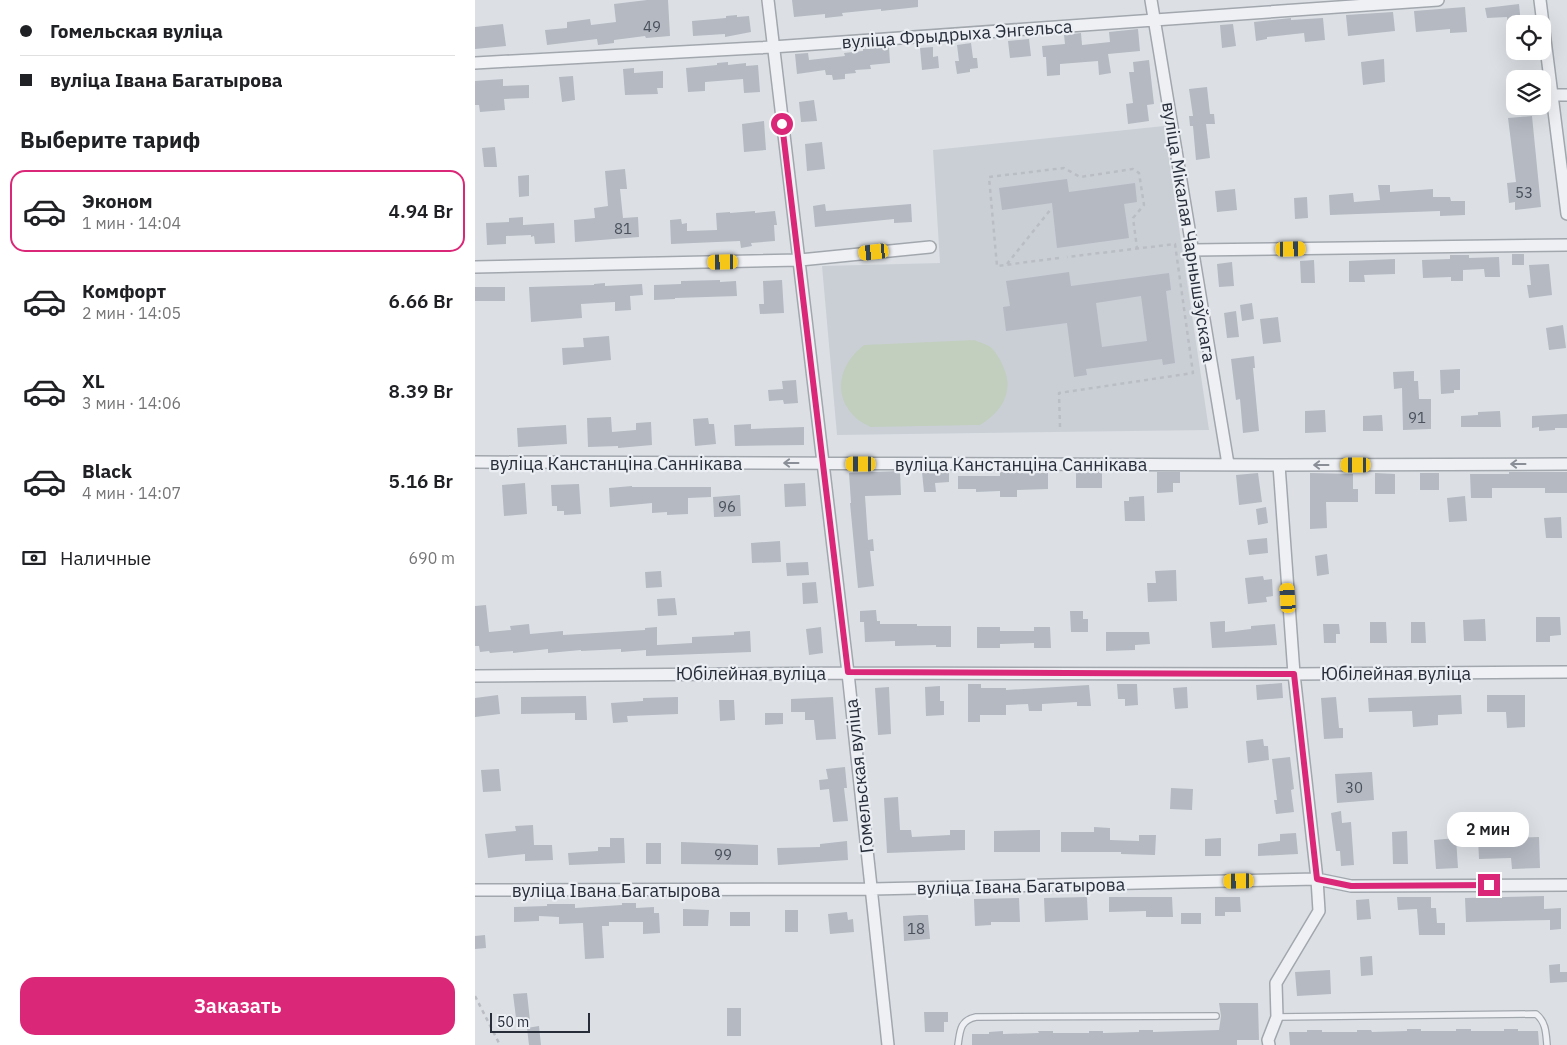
<!DOCTYPE html>
<html lang="ru">
<meta charset="utf-8">
<style>
body{margin:0;font-family:"IBM Plex Sans",sans-serif;background:#f2f2f2;color:#202124;height:100vh;display:flex;flex-direction:column;font-size:19px;white-space:nowrap}
*{box-sizing:border-box;margin:0}
p{font-size:16px;color:#757577}
.icon{flex:none;width:28px;height:28px;fill:none;stroke:currentColor;stroke-width:2;stroke-linecap:round;stroke-linejoin:round}
.map{position:relative;flex:1;overflow:hidden}
.sheet{display:flex;flex-direction:column;background:#fff;width:475px}
.sheet>*{flex:none}
.banner{display:grid;align-content:center;height:110px;padding:0 20px;background:#fff}
.controls{position:absolute;left:1031px;top:15px;display:grid;gap:10px}
.controls a{display:grid;place-items:center;width:45px;height:45px;border-radius:10px;background:#fff;box-shadow:0 5px 20px #0002;font-size:25px}
.scale{position:absolute;left:15px;bottom:12px;width:100px;box-sizing:border-box;padding-left:5px;border:2px solid #272e3a;border-top:0;font-size:14px;line-height:18px;white-space:nowrap;color:#272e3a;-webkit-text-stroke:4px #ebeef3;paint-order:stroke}
.end{position:absolute;width:22px;height:22px;margin:-11px;border:6px solid #db2777;background:#fff;box-shadow:0 0 0 2px #fff}
.from{border-radius:50%}
.bubble{position:absolute;height:35px;border-radius:15px;background:#fff;box-shadow:0 5px 20px #0002;font-size:16px;font-weight:600;line-height:35px;text-align:center}
.car{position:absolute;width:15px;height:30px;margin:-15px -8px;border-radius:6px;box-shadow:0 0 4px 1px #0007;background:linear-gradient(#f5c518 24%,#345 0 40%,#f5c518 0 76%,#345 0 86%,#f5c518 0)}
.banner b{display:flex;align-items:center;gap:18px;height:48px;font-size:19px}
.banner b+b{border-top:1px solid #e0e0e0}
.banner i{width:12px;height:12px;background:#202124}
ul{padding:0;list-style:none}
li{display:flex;align-items:center;gap:15px;height:82px;margin:0 10px 8px;padding:0 10px;border:2px solid transparent;border-radius:15px}
li div{flex:1}
li b{display:block;font-size:19px}
li em{font-style:normal;font-weight:600}
li.current{border-color:#db2777}
li>.icon{width:45px;height:45px;stroke-width:1.5}
h2{padding:0 20px;font-size:22px;line-height:60px}
.pay{display:flex;align-items:center;gap:12px;height:55px;padding:0 20px;font-size:19px}
.pay p{margin-inline-start:auto}
.button{display:flex;gap:10px;margin-top:auto;padding:10px 20px}
.button a{flex:1;height:58px;border-radius:15px;background:#db2777;color:#fff;font-size:20px;font-weight:600;line-height:58px;text-align:center}
main{display:flex;flex:1;min-height:0}
.map>svg:first-child{display:block}
.built{fill:#cacfd6}
.green{fill:#c2cfbe}
.building{fill:#b4b9c2;fill-rule:evenodd}
.lines{fill:none;stroke-linecap:round;stroke-linejoin:round}
.service-casing{stroke:#a2a7ae;stroke-width:8}
.minor-casing{stroke:#a2a7ae;stroke-width:14}
.path{stroke:#babec4;stroke-width:2.5;stroke-dasharray:4 4;stroke-linecap:butt}
.service{stroke:#eef0f4;stroke-width:5.5}
.minor{stroke:#eef0f4;stroke-width:11}
.oneway{stroke:#8a8f97}
.route{stroke:#db2777;stroke-width:6}
.labels{text-anchor:middle;dominant-baseline:central;stroke-width:4.5;stroke-linejoin:round;paint-order:stroke}
.number-label{font-size:15px;fill:#4a515c}
.street-label{font-size:18px;fill:#272e3a;stroke:#ebeef3}
</style>
<main>
<section class="sheet">
<div class="banner">
<b><i class="from"></i>Гомельская вуліца</b>
<b><i></i>вуліца Івана Багатырова</b>
</div>
<h2>Выберите тариф</h2>
<ul>
<li class="current"><svg class="icon" aria-label="car" viewBox="0 0 24 24"><path d="M5 17H2v-5l4-1 3-4h7l3 4 3 1v5h-3M9 17h6M6 11h13"/><circle cx="7" cy="17" r="2"/><circle cx="17" cy="17" r="2"/></svg><div><b>Эконом</b><p>1 мин · 14:04</p></div><em>4.94 Br</em></li>
<li><svg class="icon" aria-label="car" viewBox="0 0 24 24"><path d="M5 17H2v-5l4-1 3-4h7l3 4 3 1v5h-3M9 17h6M6 11h13"/><circle cx="7" cy="17" r="2"/><circle cx="17" cy="17" r="2"/></svg><div><b>Комфорт</b><p>2 мин · 14:05</p></div><em>6.66 Br</em></li>
<li><svg class="icon" aria-label="car" viewBox="0 0 24 24"><path d="M5 17H2v-5l4-1 3-4h7l3 4 3 1v5h-3M9 17h6M6 11h13"/><circle cx="7" cy="17" r="2"/><circle cx="17" cy="17" r="2"/></svg><div><b>XL</b><p>3 мин · 14:06</p></div><em>8.39 Br</em></li>
<li><svg class="icon" aria-label="car" viewBox="0 0 24 24"><path d="M5 17H2v-5l4-1 3-4h7l3 4 3 1v5h-3M9 17h6M6 11h13"/><circle cx="7" cy="17" r="2"/><circle cx="17" cy="17" r="2"/></svg><div><b>Black</b><p>4 мин · 14:07</p></div><em>5.16 Br</em></li>
</ul>
<div class="pay"><svg class="icon" aria-label="cash" viewBox="0 0 24 24"><path d="M3 7h18v10H3z"/><circle cx="12" cy="12" r="2"/></svg>Наличные<p>690 m</p></div>
<div class="button"><a>Заказать</a></div>
</section>
<div class="map">
<svg width="1092" height="1045" viewBox="0 0 1092 1045">
<rect width="100%" height="100%" fill="#dce0e5"/>
<!-- built -->
<path class="built" d="M689 126 734 430 362 435 347 266 465 263 458 150Z"/>
<!-- green -->
<path class="green" d="M499 340C504 342 510 344 514 346 520 350 525 359 528 366 540 391 527 412 505 425L395 427C391 424 385 422 382 419 356 396 364 364 389 345Z"/>
<!-- building -->
<path class="building" d="M172 0H193L195 36 171 38 170 36 139 40V43L123 45 122 39 72 45 70 30 92 28V22L115 19 116 25 141 22 139 4Z
M317 0H443V7L406 11V9L367 13 368 16 350 18V14L319 17Z
M1044 4 1046 24H1033L1032 17 1012 18 1010 8Z
M990 7 992 32 975 33V29L941 32 939 11Z
M918 12 920 31 873 36 871 15Z
M262 15V17L274 16 276 32 250 37V34L218 36 217 21 251 18V16Z
M816 18V20L848 18 850 40 830 42 829 33 792 37V39L781 41 779 22Z
M28 24 31 46 0 49V27Z
M758 24 761 46 747 48 745 25Z
M663 29 665 51 633 54 636 73 624 75 623 61 585 64V75L572 76 571 57H568L567 46 590 44 589 35 606 33 607 45 635 42 634 32Z
M554 39 556 56 535 58 533 41Z
M496 43 498 58H502L503 68 495 69V72L482 74 480 61H484L482 45Z
M414 47 415 63 395 65 396 69 380 70 381 73 370 74V79L358 80 357 75H351L350 70 322 74 320 54 333 53 334 60 370 56 369 53 388 51V49Z
M458 47V57L463 56 464 68 447 70 445 48Z
M909 59 910 82 888 85 886 62Z
M674 60 679 104 672 105 674 121 653 124 651 104 658 103 654 72H659L658 62Z
M253 62V65L271 63V66L283 65 285 92 269 93 268 79 230 82V91L213 92 211 68 242 65V63Z
M159 68V73L188 71V88H182L183 94 150 95 148 69Z
M98 76 100 100 87 102 84 77Z
M28 79V86L54 85V98L29 99 30 110 5 112 4 105H0V81Z
M732 87 735 114H739L740 124H731L735 158 721 160 718 126H715L714 116H718L714 89Z
M339 100 342 121 326 122 324 102Z
M1057 116 1066 207 1040 210V202L1034 203 1032 183 1041 182 1033 118Z
M289 121 291 150 269 152 267 124Z
M347 142 350 169 332 171 330 144Z
M20 147 22 167H9L7 148Z
M150 169 152 189H145L148 218 163 217 164 237 100 242 99 220 120 218 119 208 133 206 130 171Z
M54 175V196L44 197 43 176Z
M592 179 594 192 660 183 662 202 649 204 654 238 582 248 577 203 527 210 524 188Z
M903 185H915V192L958 189V197H975L976 201H990V215L965 216V211L855 215 854 195 878 193 879 202 905 200Z
M760 189 762 210 742 212 740 191Z
M832 197 833 218 820 219 819 198Z
M350 204 351 211 436 204 437 222 419 223V219L340 227 338 206Z
M280 211V213L300 211 302 225H299L300 241 276 243 277 246 266 248 265 241 196 244 195 220 206 219 207 224 212 223V231L242 230 241 213 255 212V213Z
M48 217V225L79 223 80 243 60 244 59 236 56 237V235L31 236V244L12 245 11 223 34 222V218Z
M1037 254H1049V265H1037Z
M975 255H994V258L1024 257 1025 277H1010L1009 269 988 270V281H976V277L948 278 947 260 975 259Z
M920 259V274L889 275 890 282H874V261Z
M839 260 840 283H826L825 261Z
M757 262 759 286 744 287 742 264Z
M1074 264 1077 295 1054 298 1052 285H1056L1054 265Z
M594 272 596 286 694 273 696 290 691 291 700 363 688 365 687 359 611 369 612 375 599 377 592 323 531 331 528 307 535 306 531 281ZM666 296 672 341 627 347 621 303Z
M245 280V282L261 281 262 296 200 298V299L179 300V285L206 284V281Z
M307 280 309 313 285 314 284 304H289L288 281Z
M130 283V286L167 284 168 295 155 296 156 310 140 311V302L106 304 107 318 56 322 54 287 119 285V284Z
M0 287H30V301H0Z
M777 303 779 319 767 321 765 305Z
M761 311 764 337 752 338 749 313Z
M803 317 806 342 788 344 785 319Z
M1088 325 1091 348 1074 350 1071 328Z
M134 336 136 360 88 365 87 348 109 347 108 338Z
M779 356 780 368H778L784 431 768 433 765 399 761 400 756 359Z
M985 369V390H979V393L966 394 965 370Z
M939 371V381H943L944 399H956V429L928 430 927 388 919 389 918 372Z
M321 380 323 403 309 404 308 400 294 401 293 390 308 389 307 381Z
M850 410 851 432 830 433V411Z
M1025 411 1026 427H986V416L1003 415V412Z
M1092 414V428H1080V430L1064 431V427L1057 428V416Z
M907 415 908 431H888V416Z
M136 417 137 432 161 430V423L176 422 177 445 143 448V446L113 447 112 418Z
M233 418 234 424H239L241 444 220 446 218 419Z
M276 424V429L329 427V445L260 446 259 425Z
M91 425 92 444 43 447 42 428Z
M425 471 426 495 390 496 393 540 398 539 399 551H395L399 586 383 588 375 503H376L374 473Z
M474 471V482L460 483 461 492H449L447 472Z
M525 472 573 473V489L542 490V497H525V491L501 492V489H483V476H525Z
M601 472H627V488H601Z
M682 472H705V483H698V492L682 493Z
M1034 472H1092V493H1070V488H1017V498H996L995 474H1034Z
M783 473 787 502 764 505 761 475Z
M835 473 878 474V489H883V502H851L852 528 835 529Z
M900 473 920 474V494H900Z
M945 473H964V490H945Z
M50 483 52 514 29 516 27 485Z
M330 483 331 506 310 507 309 484Z
M104 484 106 514 89 515V511H82V506H77L76 485Z
M157 486V487H236V497L213 498V514L192 515V512L177 513V503L135 507 134 488Z
M265 495 266 516 239 517 238 497Z
M669 496 670 521H650L649 501H654V497Z
M990 496 992 521 974 522 972 498Z
M791 507 793 523 783 525 781 509Z
M1086 517 1087 538H1071L1069 518Z
M792 538 793 553 774 555 772 540Z
M305 541 306 562 277 563 276 543Z
M852 554 854 574 842 576 840 556Z
M333 562 334 575 312 576 311 563Z
M701 570 702 601 673 602 672 583H681L680 571Z
M186 571 187 587 171 588 170 572Z
M788 576 789 580 797 579 798 596 791 597 792 602 773 604 770 578Z
M341 582 343 603 328 604 327 583Z
M200 598 202 615 183 616 182 599Z
M11 605 14 632 36 630 35 626 54 624 55 634 88 631V635L170 630V628L182 627V645L217 643V637L259 635V632L275 631 276 652 171 656V650L146 652V649L106 651V650L73 653V649L38 653V651L15 653 14 651 5 652 4 646H0V606Z
M401 610 402 621H405V624H442V626H476V647H461V645L420 646V641L390 642 389 622H385V611Z
M595 611H608V619H613V632H596Z
M1061 617H1085L1086 635 1075 636V642H1061Z
M1010 619 1011 641H989L988 620Z
M750 621V632L776 629V626L800 624 802 645 737 648 735 622Z
M895 622H911L912 643H895Z
M936 622H950L951 643H936Z
M848 624H864L865 634H861V643H849Z
M346 627 348 653 334 655 331 629Z
M502 627H525V631H559V627H575L576 648H559V643L525 644V648H502Z
M631 632H674L675 644 660 645V650L631 651Z
M807 683 808 698 782 700 781 685Z
M493 684H506V688H531V690L614 685 616 706H602V702L567 704V711H554L553 704 531 705V715H505V722H493Z
M642 684H662L663 705 650 706V699H643Z
M465 686V701H469V715L451 716 450 687Z
M414 687 416 734 403 735 400 688Z
M712 687 713 708 700 709 698 688Z
M23 695 25 714 0 717V698Z
M986 695 987 714 963 715V725L938 727 937 711 894 712 893 698Z
M1012 695H1050V727L1032 728 1031 712H1012Z
M111 696 112 720H100V713L46 714V697Z
M203 697V714L152 716 153 722 138 723 136 703 168 701V698Z
M358 697 361 739 341 740 339 720H330V712H316V699Z
M861 697 864 728H868V738L849 739 846 698Z
M244 700H259L260 720 245 721Z
M290 713H308V724L290 725Z
M788 739 789 746H793L794 760 773 763 771 741Z
M815 757 819 789 816 790 819 812 801 814 799 800H802L797 759Z
M370 767 372 788H369L373 821 358 822 354 789 345 790 344 780 353 779 351 769Z
M24 769 26 791 8 792 6 770Z
M897 772 899 800 862 803 860 774Z
M696 788 718 789 717 810 695 809Z
M423 797 425 830H436L437 837 475 835V830H490V850L412 853 409 798Z
M866 811 867 823 876 822 879 865 866 866 865 851H861L856 813Z
M1021 820H1038L1039 838 1064 837 1065 868 1037 869 1036 858 1004 859 1003 839 1022 838Z
M58 825 59 845H77L78 860 50 861V854L13 858 10 834 41 831 40 826Z
M619 827 635 828V840L664 841V835H681L680 855 646 854V852H586V832H619Z
M565 830V852H519V831Z
M932 831 933 864H918L917 832Z
M821 833 823 854 783 856V844L805 841V834Z
M135 838H149L150 863 94 865 93 853 123 851V847H135Z
M746 838V856H730V839Z
M981 838 983 868 961 869 959 840Z
M372 841 373 860 303 865 302 848 345 847V844Z
M206 842 283 845V865L206 864Z
M171 843H186V864H171Z
M1069 896V909L1086 908V929L1075 930V920L991 922 990 898Z
M612 897 613 920 570 922 569 898Z
M634 897H697L698 917H671V911L634 912Z
M740 897H765L766 912H750V916H740Z
M922 897H956V908H961L962 923H970V935H944L942 909 923 910Z
M544 898 545 922H516V925L500 926 499 899Z
M894 899 896 919 882 920 881 900Z
M147 903H161V908L179 907V913H184L185 933 168 934V922H134V926H127L129 958 110 959 108 923 84 924V917L64 916V921L39 922V907L72 906V904H100V908L147 905Z
M208 909 234 910 233 926H208Z
M310 910H323V932H310Z
M255 912H275V926H255Z
M372 912 373 920 378 919 379 932 355 934 353 914Z
M706 913H726V924H706Z
M445 915H453L455 939 429 941 428 916Z
M10 935 11 948 0 949V936Z
M897 956 898 975 886 976 885 957Z
M1085 964V972H1092V982L1075 983 1074 965Z
M855 970 856 994 822 996 820 972Z
M52 993 55 1021 44 1022 43 1017 41 1018 38 994Z
M744 1003H783L784 1040H762V1045H497V1034H514V1032L528 1031V1034L564 1033 563 1031H578V1033H614V1031H628V1033L664 1032V1030H678V1032L744 1030 746 1016Z
M252 1008H266V1036H252Z
M449 1012H473V1022H469V1032H450Z
M64 1026 66 1045H54L52 1028Z
M932 1029H946V1031H981V1029H996V1031H1029V1029H1043V1031H1063L1064 1045H815L814 1032H832V1030H847V1032H882V1030H896L897 1032 932 1031Z"/>
<g class="lines">
<defs>
<path id="service" d="M802 1017 1061 1014C1071 1022 1071 1033 1072 1045
M483 1045C485 1031 485 1020 501 1017L741 1016"/>
<path id="minor" d="M293 0 373 673 413 1045
M676 0 753 464
M1065 0 1092 214
M0 63 297 47 963 0
M1078 95H1092
M718 250 1092 245
M0 267 325 260 455 247
M0 462 804 465 1092 464
M0 676 373 673 819 674 1092 672
M0 890 397 889 842 879 876 886 1092 885
M794 1045 793 1040 802 1017 801 983 844 911 842 879 819 674 804 465"/>
</defs>
<!-- service casing -->
<use href="#service" class="service-casing"/>
<!-- minor casing -->
<use href="#minor" class="minor-casing"/>
<!-- path -->
<path class="path" d="M584 258 522 266 514 177 589 168 605 177 658 169 664 173 669 205 658 218 662 248
M532 264 576 209
M585 427 584 393 718 373 700 244 592 257
M0 996 25 1045"/>
<!-- service -->
<use href="#service" class="service"/>
<!-- minor -->
<use href="#minor" class="minor"/>
</g>
<!-- one-way arrows -->
<defs><path id="oneway-shaft" d="M-6 0H5M1.5-3L5.5 0L1.5 3" fill="none" stroke-width="1.6" stroke-linecap="round" stroke-linejoin="round" transform="scale(1.25)"/></defs>
<g class="oneway">
<use href="#oneway-shaft" transform="translate(316 463) rotate(-180)"/>
<use href="#oneway-shaft" transform="translate(1043 464) rotate(180)"/>
<use href="#oneway-shaft" transform="translate(846 465) rotate(180)"/>
</g>
<g class="lines">
<!-- route -->
<path class="route" d="M307 124 373 672 819 674 842 879 876 886 1014 885"/>
</g>
<g class="labels">
<!-- number labels -->
<g class="number-label">
<text x="177" y="26">49</text>
<text x="1049" y="192">53</text>
<text x="148" y="228">81</text>
<text x="942" y="417">91</text>
<text x="252" y="506">96</text>
<text x="879" y="787">30</text>
<text x="248" y="854">99</text>
<text x="441" y="928">18</text>
</g>
<!-- street labels -->
<g class="street-label">
<text transform="translate(482 34) rotate(-4)">вуліца Фрыдрыха Энгельса</text>
<text transform="translate(714 232) rotate(81)">вуліца Мікалая Чарнышэўскага</text>
<text x="141" y="463">вуліца Канстанціна Саннікава</text>
<text x="546" y="464">вуліца Канстанціна Саннікава</text>
<text x="276" y="673">Юбілейная вуліца</text>
<text x="921" y="673">Юбілейная вуліца</text>
<text transform="translate(384 776) rotate(-96)">Гомельская вуліца</text>
<text transform="translate(546 886) rotate(-1)">вуліца Івана Багатырова</text>
<text x="141" y="890">вуліца Івана Багатырова</text>
</g>
</g>
</svg>
<div class="controls">
<a><svg class="icon" aria-label="locate" viewBox="0 0 24 24"><circle cx="12" cy="12" r="6"/><path d="M12 2v4M12 18v4M2 12h4M18 12h4"/></svg></a>
<a><svg class="icon" aria-label="layers" viewBox="0 0 24 24"><path d="M12 4l9 5-9 5-9-5zM3 14l9 5 9-5"/></svg></a>
</div>
<div class="scale">50 m</div>
<i class="end from" style="left:307px;top:124px"></i>
<i class="end" style="left:1014px;top:885px"></i>
<div class="bubble" style="left:972px;top:812px;width:82px">2 мин</div>
<i class="car" style="left:816px;top:249px;rotate:89deg"></i>
<i class="car" style="left:399px;top:252px;rotate:264deg"></i>
<i class="car" style="left:248px;top:262px;rotate:269deg"></i>
<i class="car" style="left:386px;top:464px;rotate:270deg"></i>
<i class="car" style="left:881px;top:465px;rotate:270deg"></i>
<i class="car" style="left:813px;top:598px;rotate:356deg"></i>
<i class="car" style="left:764px;top:881px;rotate:269deg"></i>
</div>
</main>
